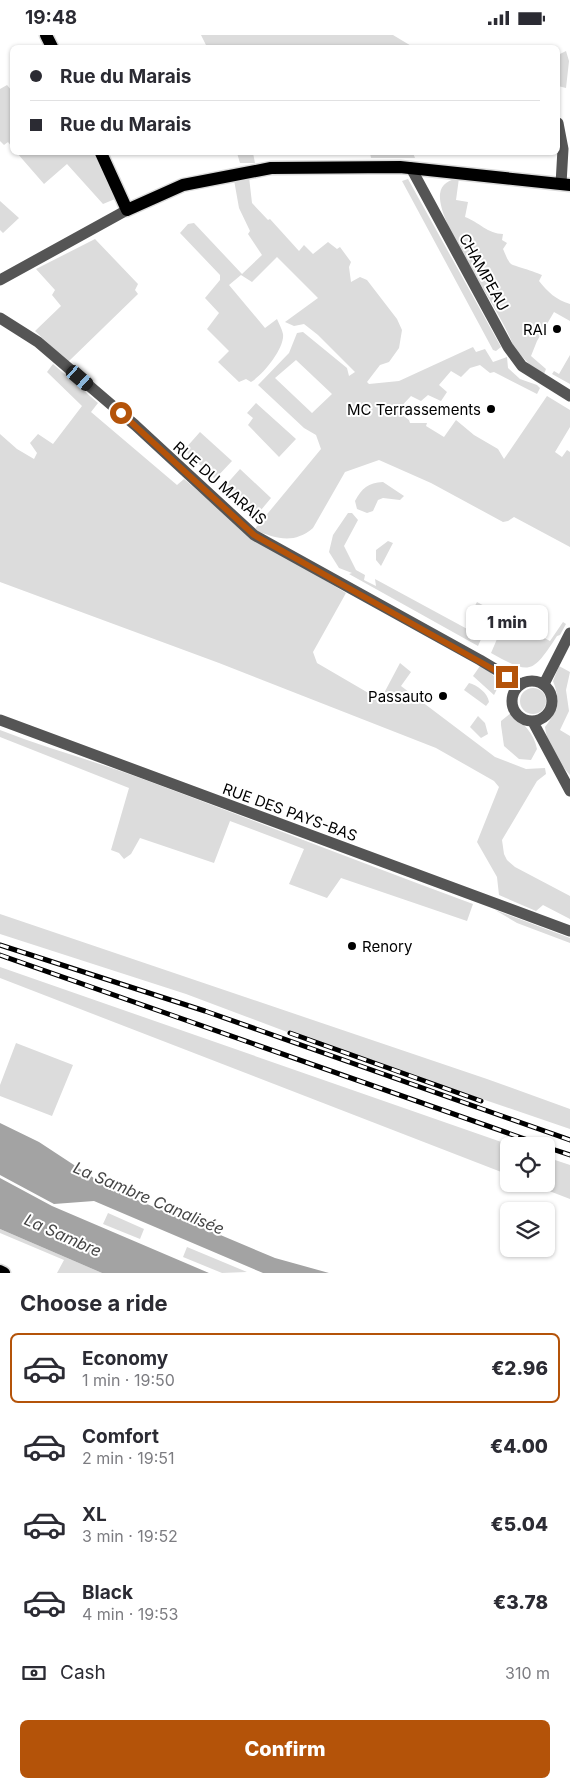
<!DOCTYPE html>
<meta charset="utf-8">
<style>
body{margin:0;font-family:Inter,sans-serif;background:#f2f2f3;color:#2b2b33;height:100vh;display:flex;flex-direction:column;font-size:19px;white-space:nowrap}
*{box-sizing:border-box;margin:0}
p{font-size:16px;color:#7c7c81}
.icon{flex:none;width:28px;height:28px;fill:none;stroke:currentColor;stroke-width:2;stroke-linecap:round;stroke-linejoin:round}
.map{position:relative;height:1238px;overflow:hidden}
.panel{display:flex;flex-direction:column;background:#fff;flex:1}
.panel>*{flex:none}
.banner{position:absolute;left:10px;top:10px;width:550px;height:110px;border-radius:8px;box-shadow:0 1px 4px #0004;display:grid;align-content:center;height:110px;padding:0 20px;background:#fff}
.buttons{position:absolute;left:500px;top:1102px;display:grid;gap:10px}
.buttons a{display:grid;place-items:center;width:55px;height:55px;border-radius:8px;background:#fff;box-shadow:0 1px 4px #0004;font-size:25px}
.end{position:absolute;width:22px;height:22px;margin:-11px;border:6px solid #b45309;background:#fff;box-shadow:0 0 0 2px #fff}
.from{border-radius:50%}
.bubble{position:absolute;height:35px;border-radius:8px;background:#fff;box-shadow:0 1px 4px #0004;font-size:16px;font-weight:800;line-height:35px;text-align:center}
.car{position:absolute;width:15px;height:30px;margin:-15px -8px;border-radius:6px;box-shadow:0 0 4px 1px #0007;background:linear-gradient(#222 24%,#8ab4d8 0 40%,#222 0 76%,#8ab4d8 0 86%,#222 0)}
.banner b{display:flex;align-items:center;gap:18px;height:48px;font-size:19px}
.banner b+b{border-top:1px solid #e1e1e2}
.banner i{width:12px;height:12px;background:#2b2b33}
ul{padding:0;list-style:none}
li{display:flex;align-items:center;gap:15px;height:70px;margin:0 10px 8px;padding:0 10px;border:2px solid transparent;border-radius:8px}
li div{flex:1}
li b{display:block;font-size:19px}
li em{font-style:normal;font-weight:800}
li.on{border-color:#b45309}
li>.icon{width:45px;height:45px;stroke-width:1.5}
h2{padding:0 20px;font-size:22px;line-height:60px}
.pay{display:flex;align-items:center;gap:12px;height:55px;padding:0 20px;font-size:19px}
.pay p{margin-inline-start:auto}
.cta{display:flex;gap:10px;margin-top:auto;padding:10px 20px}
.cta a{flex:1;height:58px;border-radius:8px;background:#b45309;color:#fff;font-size:20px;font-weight:800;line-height:58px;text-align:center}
.status{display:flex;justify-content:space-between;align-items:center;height:35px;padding:0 25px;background:#fff;direction:ltr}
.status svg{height:14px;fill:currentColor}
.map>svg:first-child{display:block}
.green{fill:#dcdcdc;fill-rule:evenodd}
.water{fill:#a3a3a3}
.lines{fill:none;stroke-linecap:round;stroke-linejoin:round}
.major-casing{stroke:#dbdbdb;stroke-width:15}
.minor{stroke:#555;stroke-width:11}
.major{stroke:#000;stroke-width:12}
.rail-casing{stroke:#000;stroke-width:5}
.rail{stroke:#fff;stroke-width:3;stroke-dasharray:9;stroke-linecap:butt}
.route{stroke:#b45309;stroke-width:6}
.poi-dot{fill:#000;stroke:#fff;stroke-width:2}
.labels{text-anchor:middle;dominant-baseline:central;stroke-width:4;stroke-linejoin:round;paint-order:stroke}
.street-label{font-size:15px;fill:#000;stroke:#fff}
.poi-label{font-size:15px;fill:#000;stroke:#fff;text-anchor:end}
.water-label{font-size:16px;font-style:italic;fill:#444;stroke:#fff}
</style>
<div class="status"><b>19:48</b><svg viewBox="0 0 49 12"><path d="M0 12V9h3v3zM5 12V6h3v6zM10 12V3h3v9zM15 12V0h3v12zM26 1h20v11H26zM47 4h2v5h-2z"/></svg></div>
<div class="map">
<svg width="570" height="1238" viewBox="0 0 570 1238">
<rect width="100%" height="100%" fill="#fff"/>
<!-- green -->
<path class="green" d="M201 0H393L413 12H207Z
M566 16 569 26 566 53 558 51V20Z
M7 50 12 56V112L8 107 4 110 0 106V54Z
M17 118H93L115 164 103 169 67 129 44 149Z
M237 118H253L255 128H240Z
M370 118H413L415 123H371Z
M249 142 252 168 268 185 270 184 299 216 304 210 313 219 328 207 337 214 340 212 351 227 349 232 351 247 360 242 367 245 397 284 402 295 399 313 389 327 380 330 367 347 369 349 399 346 473 312 476 317 485 314 493 327 507 322 508 333 520 344 537 350 540 353 537 359 494 337 490 338 480 330 470 333 461 342 451 336 439 350 447 357 441 366 428 360 421 366 411 361 397 376 409 385 410 388H427L426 391 444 402 456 385 474 400 498 414 504 424 547 361 570 375V392L555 417 562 422 567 415 570 417V512L514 482 508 486 503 487 431 448 379 425 345 437 313 493C293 510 276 503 254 495L321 414 316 400 304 393 258 350 289 318 297 298 303 297 347 333 349 341 355 337 318 300 304 289 294 291 285 287 318 263 277 222 252 247 241 240 229 250 265 293 277 284C279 289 282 294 283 299 285 313 263 340 251 347L246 344 239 347 218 327 229 316 207 294 219 278 205 263 220 245V240L180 198 188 189 194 188 242 239 262 220 248 199 250 196 239 173 234 145ZM296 325 332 359 312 378 275 343Z
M459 143 456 165 468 167 465 182C479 187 488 199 503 199L502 205 507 208 503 214C505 218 507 225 511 229 512 230 536 237 542 240L539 246C548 257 556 265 570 269V286L554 277 537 306 531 321 546 334 544 339 530 330 514 313C502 275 437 192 440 159 441 148 450 145 459 143Z
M408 144 501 312 496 316 493 315 402 146Z
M0 166 19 183 3 198 0 195Z
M95 204 138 249 135 255 138 259 68 327 35 296 61 271 52 260 55 255 36 234Z
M570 320V349L552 339 554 336 559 339Z
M53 329 98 368 91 377 177 450 184 444 249 499 346 558 313 617 317 628 377 663 383 660 400 628 411 637 401 651 495 722 526 734 545 733 546 739 537 746 502 805 504 819 507 825 515 832 570 861V884L543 870 536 876 499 860 497 842 477 807 499 752 494 746 436 713 219 628 0 547V399L17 414 34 424 37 418 30 408 38 399 53 409 82 371 47 337Z
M256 368 296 404 279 422 248 390 253 383 247 378Z
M200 397 232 426 215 444 184 415Z
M240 434 271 463 256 481 224 452Z
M383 447 404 461 400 465 383 463 378 465 373 476 367 478 357 474 355 466C362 453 368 448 383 447Z
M348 478H352L358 485 344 511 356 535 365 540 364 545 376 551 375 544 482 602 478 611 349 539 352 538 339 533 329 517 333 500Z
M388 506 393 508 381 531 376 525V515Z
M477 567 550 606 563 587 566 589 560 600 557 601C532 639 531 640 491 618L497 604 491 593 470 580Z
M480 631H485L500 648 494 660 473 641Z
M559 631 570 637 566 655 569 676 560 695 570 701V740C558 727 547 709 545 692 557 676 561 666 553 646Z
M469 648C477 650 488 658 489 667L486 671 464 655Z
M520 666a13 13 0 1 1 26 0a13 13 0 1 1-26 0Z
M511 678C523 688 534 698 537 714L531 725 519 724 504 711 501 690V686Z
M478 681 485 688 488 699 481 703 470 692Z
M0 695C46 713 94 726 140 743 251 784 361 828 473 869L467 886 341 843 327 863 289 849 304 814 230 786 214 828 140 803 131 819 124 824 119 818 111 815 129 753 0 702Z
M495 875 570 903V908L517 888Z
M0 879 487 1044 570 1074V1094L303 1003 186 959 0 899Z
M0 932 513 1111H509V1140L0 943Z
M16 1008 73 1030 52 1081 0 1061V1050Z
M546 1122 570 1130V1164L531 1149H546Z
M108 1178 144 1194 140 1204 103 1189Z
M0 1194 102 1238H57L64 1225 0 1198Z
M187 1212 247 1237 222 1238 183 1222Z"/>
<!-- water -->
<path class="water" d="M0 1088 39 1107 109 1153 275 1223 329 1238H263L94 1166 54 1169 0 1140Z
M0 1143 52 1171 209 1238H102L0 1194Z"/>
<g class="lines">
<defs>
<path id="major" d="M46 0 52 12
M101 118 127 175 183 150 271 133 400 132 570 150
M0 1236 4 1238"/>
</defs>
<!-- major casing -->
<use href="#major" class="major-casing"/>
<!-- minor -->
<path class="minor" d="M558 88 563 114 561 149
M411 133 508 312 522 331 570 361
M0 245 127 175
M0 283 38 307 135 390 254 500 480 625 520 649
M512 666a20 20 0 1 1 40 0a20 20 0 1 1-40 0Z
M544 649 570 598
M0 685 570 896
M533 687 570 756"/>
<!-- major -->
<use href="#major" class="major"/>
<defs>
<path id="rail" d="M0 910 205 976 570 1105
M0 920 545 1111
M290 998 481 1066
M546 1112 570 1120"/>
</defs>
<!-- rail casing -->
<use href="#rail" class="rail-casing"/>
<!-- rail -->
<use href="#rail" class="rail"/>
</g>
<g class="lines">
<!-- route -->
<path class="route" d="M121 378 254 500 507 642"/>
</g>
<!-- markers -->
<g class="poi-dot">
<circle cx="557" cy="294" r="5"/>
<circle cx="491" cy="374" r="5"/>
<circle cx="443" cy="661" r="5"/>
<circle cx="352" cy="911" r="5"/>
</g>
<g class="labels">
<!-- street labels -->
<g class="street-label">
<text transform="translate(484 237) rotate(61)">CHAMPEAU</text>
<text transform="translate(220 448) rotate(41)">RUE DU MARAIS</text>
<text transform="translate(290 777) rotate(20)">RUE DES PAYS-BAS</text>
</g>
<!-- poi labels -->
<g class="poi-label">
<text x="547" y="294">RAI</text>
<text x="481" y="374">MC Terrassements</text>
<text x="433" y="661">Passauto</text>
<text x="362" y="911" text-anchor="start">Renory</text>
</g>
<!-- water labels -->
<g class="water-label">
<text transform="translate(149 1163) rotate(23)">La Sambre Canalisée</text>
<text transform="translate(63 1200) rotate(24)">La Sambre</text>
</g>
</g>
</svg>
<div class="buttons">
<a><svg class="icon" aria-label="locate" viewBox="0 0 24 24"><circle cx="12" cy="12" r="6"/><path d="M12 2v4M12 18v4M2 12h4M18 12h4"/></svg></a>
<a><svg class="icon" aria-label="layers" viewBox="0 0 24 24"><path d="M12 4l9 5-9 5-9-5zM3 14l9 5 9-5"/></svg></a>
</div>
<i class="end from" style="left:121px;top:378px"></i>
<i class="end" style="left:507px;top:642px"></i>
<div class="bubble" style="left:466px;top:570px;width:82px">1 min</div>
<i class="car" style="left:80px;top:343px;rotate:131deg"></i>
<div class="banner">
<b><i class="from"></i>Rue du Marais</b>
<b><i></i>Rue du Marais</b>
</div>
</div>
<section class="panel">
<h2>Choose a ride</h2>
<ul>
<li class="on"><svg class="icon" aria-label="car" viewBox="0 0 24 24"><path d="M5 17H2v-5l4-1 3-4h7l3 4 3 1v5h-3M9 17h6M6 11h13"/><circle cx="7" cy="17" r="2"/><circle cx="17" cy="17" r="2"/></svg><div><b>Economy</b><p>1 min · 19:50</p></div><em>€2.96</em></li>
<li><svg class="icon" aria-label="car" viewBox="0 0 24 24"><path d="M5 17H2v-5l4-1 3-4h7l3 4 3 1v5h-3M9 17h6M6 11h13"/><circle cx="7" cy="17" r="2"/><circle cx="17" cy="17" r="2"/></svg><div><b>Comfort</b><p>2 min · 19:51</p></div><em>€4.00</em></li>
<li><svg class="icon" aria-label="car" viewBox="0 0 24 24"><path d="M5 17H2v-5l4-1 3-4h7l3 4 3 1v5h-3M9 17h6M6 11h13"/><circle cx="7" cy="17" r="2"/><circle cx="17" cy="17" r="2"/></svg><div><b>XL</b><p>3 min · 19:52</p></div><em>€5.04</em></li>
<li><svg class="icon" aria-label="car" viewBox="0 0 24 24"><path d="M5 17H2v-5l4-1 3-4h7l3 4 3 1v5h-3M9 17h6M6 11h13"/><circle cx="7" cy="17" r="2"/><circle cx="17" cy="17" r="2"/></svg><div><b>Black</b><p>4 min · 19:53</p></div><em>€3.78</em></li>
</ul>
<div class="pay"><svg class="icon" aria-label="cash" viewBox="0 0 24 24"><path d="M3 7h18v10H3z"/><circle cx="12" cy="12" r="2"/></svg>Cash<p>310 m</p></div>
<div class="cta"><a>Confirm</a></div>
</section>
